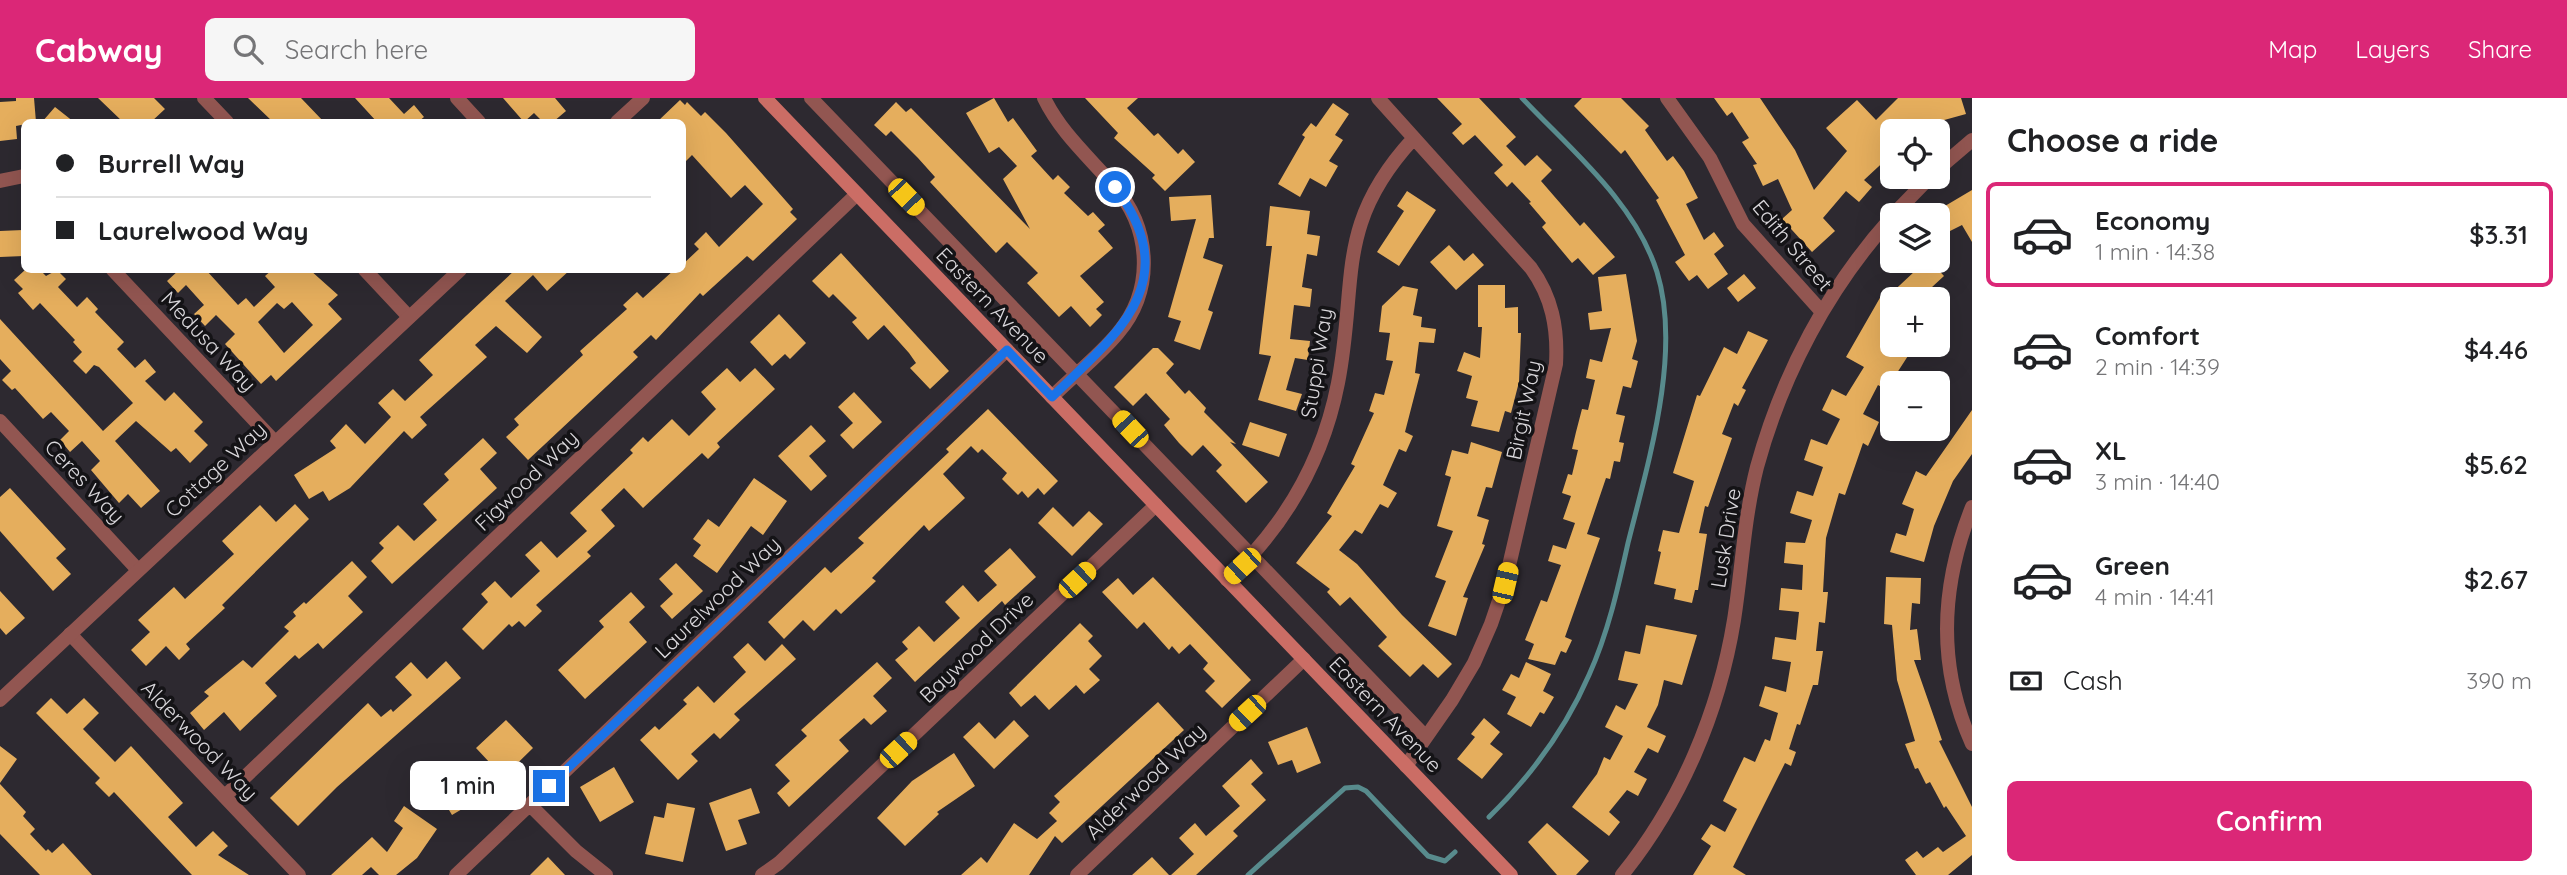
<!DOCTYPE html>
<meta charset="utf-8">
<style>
body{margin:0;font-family:Quicksand,sans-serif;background:#f6f6f6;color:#202124;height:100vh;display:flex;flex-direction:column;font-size:26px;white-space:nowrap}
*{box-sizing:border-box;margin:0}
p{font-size:23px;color:#757577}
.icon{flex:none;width:38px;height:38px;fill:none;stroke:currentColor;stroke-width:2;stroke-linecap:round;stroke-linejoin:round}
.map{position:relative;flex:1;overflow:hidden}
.side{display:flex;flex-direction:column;background:#fff;width:595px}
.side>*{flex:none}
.banner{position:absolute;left:21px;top:21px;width:665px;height:154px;border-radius:10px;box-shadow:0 7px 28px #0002;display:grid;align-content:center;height:154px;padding:0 35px;background:#fff}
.tools{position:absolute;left:1880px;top:21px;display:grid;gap:14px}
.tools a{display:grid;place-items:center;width:70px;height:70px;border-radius:10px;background:#fff;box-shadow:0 7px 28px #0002;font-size:35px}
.end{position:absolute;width:32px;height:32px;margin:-16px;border:9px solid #1a73e8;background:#fff;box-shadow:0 0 0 4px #fff}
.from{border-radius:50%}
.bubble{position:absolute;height:49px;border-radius:10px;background:#fff;box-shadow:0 7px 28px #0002;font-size:23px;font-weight:600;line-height:49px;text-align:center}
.car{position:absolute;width:21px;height:42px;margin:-21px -10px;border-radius:9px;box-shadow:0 0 5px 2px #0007;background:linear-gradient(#f5c518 24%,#345 0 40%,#f5c518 0 76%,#345 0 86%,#f5c518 0)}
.banner b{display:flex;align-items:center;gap:24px;height:66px;font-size:26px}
.banner b+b{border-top:2px solid #e0e0e0}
.banner i{width:18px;height:18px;background:#202124}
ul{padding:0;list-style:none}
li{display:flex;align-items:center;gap:21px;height:105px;margin:0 14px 10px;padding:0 21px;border:4px solid transparent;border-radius:10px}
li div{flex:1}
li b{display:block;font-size:26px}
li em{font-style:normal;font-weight:600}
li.selected{border-color:#db2777}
li>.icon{width:63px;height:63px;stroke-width:1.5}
h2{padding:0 35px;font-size:32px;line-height:84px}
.pay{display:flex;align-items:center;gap:18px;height:77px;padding:0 35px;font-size:26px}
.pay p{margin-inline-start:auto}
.primary-button{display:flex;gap:14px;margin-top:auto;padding:14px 35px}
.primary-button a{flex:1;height:80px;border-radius:10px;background:#db2777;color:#fff;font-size:28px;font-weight:600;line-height:80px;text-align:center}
header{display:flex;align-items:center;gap:42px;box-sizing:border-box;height:98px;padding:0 35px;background:#db2777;color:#fff}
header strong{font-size:33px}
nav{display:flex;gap:38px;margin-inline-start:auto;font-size:24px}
.search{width:490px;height:63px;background:#f6f6f6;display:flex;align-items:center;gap:18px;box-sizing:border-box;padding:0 24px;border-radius:10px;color:#757577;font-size:26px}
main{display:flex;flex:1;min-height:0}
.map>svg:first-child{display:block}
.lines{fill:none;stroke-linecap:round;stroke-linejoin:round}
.stream{stroke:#588b8d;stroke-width:5}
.building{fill:#e5ae5d;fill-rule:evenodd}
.minor{stroke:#925651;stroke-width:14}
.tertiary{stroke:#925651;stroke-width:14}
.secondary{stroke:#cb6d65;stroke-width:14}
.route{stroke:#1a73e8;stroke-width:9}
.labels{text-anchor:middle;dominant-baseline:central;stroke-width:7;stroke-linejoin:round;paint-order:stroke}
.street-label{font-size:21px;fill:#d9d7db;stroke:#141316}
</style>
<header>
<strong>Cabway</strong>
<div class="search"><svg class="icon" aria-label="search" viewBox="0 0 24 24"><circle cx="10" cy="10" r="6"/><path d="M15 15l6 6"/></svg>Search here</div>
<nav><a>Map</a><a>Layers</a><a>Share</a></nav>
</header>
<main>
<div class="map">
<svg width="1972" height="777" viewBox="0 0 1972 777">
<rect width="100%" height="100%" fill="#2d2930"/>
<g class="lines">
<!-- stream -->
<path class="stream" d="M1489 719C1530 679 1566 630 1589 577 1608 535 1618 490 1628 445 1648 365 1682 255 1657 174 1635 104 1571 52 1522 0
M1248 777 1345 690 1358 689 1366 693 1428 758 1445 763 1455 754"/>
</g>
<!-- building -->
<path class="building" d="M16 0H34L36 24 16 28 17 41 0 43V4L16 3Z
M98 0H154L165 11 151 24H123Z
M248 0H301L324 24H273Z
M355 0H389L404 16 414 7 424 19 418 24H377Z
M503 0H555L566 13 553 24H543L534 15 524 24Z
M994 0 1008 24 1013 20 1037 53 1031 58 1053 82 1058 77 1070 89 1064 95 1088 118 1093 114 1105 127 1098 133 1113 150 1080 178 1104 204 1096 211 1102 217 1090 229 1071 208 1059 219 1027 185 1038 175 1007 144 996 155 930 84 935 79 918 60 891 33 886 38 874 27 896 4 906 14 911 10 1030 131 1003 81 1017 68 999 49 989 55 966 15Z
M1085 0H1138L1127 10 1154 38 1158 35 1178 56 1183 51 1195 64 1165 93 1152 80 1155 77 1114 40 1118 35Z
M1437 0H1479L1516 39 1506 48 1525 68 1537 57 1552 72 1541 83 1580 128 1584 124 1615 159 1593 177 1578 160 1572 165 1542 129 1546 125 1529 105 1531 104 1512 84 1507 89 1494 75 1503 67 1475 37 1463 47 1452 35 1462 26Z
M1582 0H1621L1649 28 1645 32 1667 63 1673 58 1684 73 1698 100 1686 106 1704 142 1714 134 1724 148 1714 156 1728 176 1708 191 1697 177 1689 183 1675 164 1685 157 1656 102 1659 100 1625 52 1621 56 1574 8Z
M1714 0H1760L1795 52 1814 92 1847 53 1826 30 1857 2 1876 22 1898 0H1961L1966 16 1937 24 1928 33H1892V56L1864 82 1872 89 1859 104 1846 93 1823 120 1835 133 1812 154 1782 121 1792 112 1778 81 1763 88 1753 67 1757 66 1742 44 1749 40 1732 14 1727 18Z
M680 2 685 7 687 4 701 18 705 14 726 35 793 111 790 114 797 121 753 163 747 158 703 198 700 195 656 242 651 237 633 254 638 259 528 362 506 339 519 327 514 321 583 257 580 253 627 211 623 207 637 194 643 200 674 172H682V167L699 151 694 146 706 134 719 149 763 106 745 87 731 100 692 57 682 67V24H657Z
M1333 5 1349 16 1335 37 1343 42 1329 63 1338 68 1326 89 1310 80 1300 99 1278 86 1305 39 1302 37 1311 25 1316 29Z
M55 9 74 24H42Z
M1972 92V144L1962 127 1948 134 1941 122 1950 117 1945 108Z
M1407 93 1436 112 1399 168 1377 154 1404 113 1397 108Z
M1211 97 1214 140H1209L1203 160 1223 167 1208 212 1213 214 1200 252 1174 243 1181 223 1168 219 1196 121 1171 123 1169 99Z
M1270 108 1310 113 1307 136 1320 138 1317 158 1307 156 1302 189 1312 191 1310 209 1294 207 1290 241 1310 243 1308 262 1295 260 1286 292 1302 296 1296 313 1258 302 1271 258 1259 256 1272 148H1266Z
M23 132 24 158 0 159V133Z
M1449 147 1464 163 1473 155 1484 167 1456 192 1430 164Z
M841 155 949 273 930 291 910 270 916 265 909 255 884 227 868 242 852 224 857 220 833 196 829 200 812 183Z
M1905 163H1930L1944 178 1919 201H1886L1892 205V247H1915L1895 278 1899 280 1896 285H1892L1891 295 1878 287 1863 316 1879 324 1868 348 1863 345 1845 397 1839 395 1826 440 1823 494H1828L1825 525 1819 524 1816 553H1823L1818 587H1813L1800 627 1797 626 1789 651 1796 654 1791 668 1785 665 1733 769 1746 777H1693L1711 748 1701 741 1711 726 1725 734 1737 711 1723 703 1744 659 1755 664 1765 641 1770 643 1778 615 1759 608 1765 588 1786 594 1791 564 1772 561 1775 539 1796 542 1799 514 1779 512 1781 490 1802 492 1803 467 1784 465 1786 444 1805 445 1812 422 1790 415 1797 393 1813 398 1823 369 1804 362 1811 341 1827 347 1840 321 1822 312 1832 291 1846 298 1864 269 1846 259 1881 198 1885 201 1915 173Z
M25 172H40L46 178 57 172 66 181 58 189 77 209 87 199 98 211 95 214 124 244 117 251 135 270 145 261 156 274 145 283 165 303 174 294 203 324 194 333 208 347 190 365 176 350 171 354 136 323 115 343 160 393 141 410 128 396 119 405 91 372 100 363 82 343 70 354 60 342 69 333 51 314 43 321 15 290 12 292 2 282 11 273 0 261V221L103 333 133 305 99 269 94 267 86 276 73 263 82 254 73 244 75 242 40 205 33 212 18 195 23 191 14 182Z
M179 172H206L238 207 246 200 254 209 275 189 265 178 272 172H310L338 197 328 206 342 221 276 283 271 277 261 286 225 246 235 236 216 217 205 228 194 216 204 207 186 187 178 195 167 183ZM292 204 313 227 284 255 258 224 277 205 284 211Z
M515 172H570L547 193 533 177 505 203 542 239 527 255 496 228 475 247 487 259 420 319 427 327 412 341 404 333 350 390 329 403 323 393 309 401 294 377 336 350 330 343 346 326 365 346 391 319 378 305 393 291 405 303 433 277 419 262Z
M1626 176 1637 243 1632 261 1638 263 1631 290 1623 288 1616 316 1625 318 1619 344 1624 345 1620 364 1614 363 1610 381 1606 380 1587 436 1600 440 1565 539 1572 542 1566 555 1561 553 1555 567 1528 561 1534 546 1525 542 1541 502 1547 504 1561 467 1548 463 1553 447 1566 451 1575 425 1563 421 1571 398 1562 395 1568 376 1572 377 1578 352 1572 351 1576 334 1582 311 1588 312 1595 282 1586 280 1590 261 1602 264 1611 230 1590 232 1588 215 1602 213 1598 179Z
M1744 176 1756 190 1738 204 1727 190Z
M1478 187H1505V210L1518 209V235H1521L1519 284 1511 315 1505 313 1499 334 1471 328 1478 303 1466 300 1472 278 1457 273 1464 254 1480 260 1482 229H1478Z
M1403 188 1418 191 1413 217 1422 219 1421 229 1436 231 1434 245 1419 244 1415 275 1420 276 1405 334 1413 338 1406 354 1399 351 1383 387 1397 395 1388 410 1380 406 1362 436 1355 432 1339 452 1357 466 1402 517 1452 566 1438 580 1423 566 1410 579 1378 548 1387 539 1350 499 1340 508 1327 494 1330 491 1296 465 1332 418 1327 415 1355 368 1351 366 1374 315 1369 313 1375 295 1384 297 1393 263 1386 262 1390 235 1379 234 1382 208Z
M779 216 806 245 790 261 785 256 772 268 750 244Z
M1748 233 1768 242 1742 290 1746 292 1738 308 1734 305 1722 336 1732 340 1708 409 1705 408 1699 435 1707 436 1698 492H1695L1692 505 1674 501 1676 491 1654 486 1661 454 1658 453 1663 432 1679 435 1694 383 1673 375 1697 297 1700 298 1724 249 1737 256Z
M1153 250H1158L1174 266 1166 275 1185 296 1189 292 1206 310 1204 314 1236 346 1230 344 1268 384 1246 405 1216 373 1222 367 1203 347 1192 358 1179 345 1164 327 1170 321 1146 295 1133 308 1114 289Z
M727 270 740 284 755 270 775 291 717 345 720 349 708 361 702 355 643 410 624 390 601 412 615 428 587 454 591 458 536 507 542 513 525 529 519 523 512 529 509 526 483 552 462 531 488 504 481 496 495 483 511 500 540 473 525 457 541 443 557 460 587 433 570 415 633 355 630 352 643 339 648 344 672 321 689 338 716 311 701 294Z
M854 294 882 324 853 351 840 337 853 325 838 309Z
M988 311 1058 383 1044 397 1038 390 1028 400 1022 393 1018 397 1002 381 1007 375 982 351 978 355 971 348 943 376 965 400 929 433 924 427 872 480 876 483 841 516 836 511 814 533 803 522 784 541 768 524 825 469 831 475 864 445 858 440 949 354 946 351Z
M1972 312V356L1953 383 1934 428 1924 464 1890 454 1896 435 1906 438 1914 411 1902 406 1916 373 1926 378Z
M1250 324 1287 336 1279 359 1242 347Z
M811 327 826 343 809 358 827 378 811 393 778 358Z
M483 340 497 355 480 371 497 390 392 486 371 463 384 450 379 445 398 427 414 443 437 422 423 406 449 382 444 376Z
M1471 344 1502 354 1492 390 1486 389 1477 418 1489 422 1482 446 1485 447 1463 499 1468 500 1456 538 1428 528 1446 483 1435 479 1453 433 1437 428 1451 379 1445 377 1452 352 1468 356Z
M754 380 787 403 763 437 751 428 717 475 693 458 701 447 693 441 708 421 719 429Z
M10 390 66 451 56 460 71 476 53 493 0 433V399Z
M295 406 309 421 222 507 225 510 186 546 190 551 179 562 166 548 146 568 131 552 150 534 138 522 174 489 185 501 234 456 222 443 260 407 276 424Z
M1053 409 1073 429 1089 413 1103 426 1072 458 1038 425Z
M1010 450 1036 479 1005 507 1002 503 915 584 895 562 908 551 902 544 919 528 934 544 960 520 945 504 963 487 978 504 997 487 984 473Z
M352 463 367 479 348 498 363 514 323 551 318 545 299 561 295 557 265 585 277 598 240 633 224 614 204 632 190 615 209 598 204 594 243 562 252 570 289 533 284 529 296 518 293 514 304 504 306 506Z
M676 465 703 493 672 521 660 508 673 496 659 481Z
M1153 479 1251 582 1222 610 1205 593 1215 583 1203 571 1208 565 1190 546 1179 556 1172 548 1169 552 1144 524 1137 531 1102 494 1118 480 1133 497Z
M1886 479 1921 480 1920 506 1912 505 1910 532 1917 531 1921 562H1914L1942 642 1939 643 1972 709V757L1948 777H1916L1905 762 1917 753 1923 760 1938 749 1943 754 1966 738 1946 708 1944 710 1930 684 1926 686 1918 670 1915 671 1905 646 1915 643 1897 582 1892 527 1884 526Z
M0 493 25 520 6 537 0 530Z
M631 494 645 509 629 524 647 544 585 601 558 572 604 529 599 523Z
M1080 525 1093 538 1088 543 1102 558 1089 571 1100 582 1084 596 1076 587 1049 612 1035 597 1021 609 1009 595Z
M1646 527 1697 537 1682 587 1664 582 1658 607 1647 629 1666 638 1658 655 1648 650 1634 674 1647 681 1638 698 1627 692 1609 714 1620 724 1609 738 1572 709 1597 676 1604 659 1610 662 1623 638 1605 629 1616 607 1625 612 1638 586 1618 582 1625 553 1640 556Z
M748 545 765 563 782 546 796 561 734 616 740 622 720 641 714 635 691 656 698 663 678 682 640 642 655 628 659 632 687 606 683 602 698 588 714 605 746 574 733 559Z
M446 563 461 580 337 689 298 728 270 700 368 605 381 619 391 611 393 614 412 597 395 579 411 564 427 581Z
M877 564 892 580 873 598 887 613 871 627 864 620 839 642 849 653 789 709 777 695 790 683 775 667 807 638 801 632Z
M1526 564 1551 576 1543 593 1554 599 1544 616 1540 614 1531 629 1507 616 1516 599 1502 592 1511 576 1519 580Z
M51 600 67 616 84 600 99 615 83 631 115 664 131 648 183 705 168 719 196 749 213 733 228 748 218 757 249 777H192L114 694 109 699 95 685 100 680 36 615Z
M1158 604 1184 632 1062 745 1055 738 1029 777H961L981 759 987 765 1014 725 1037 741 1057 723 1049 715 1060 704 1054 698Z
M1484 620 1500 634 1490 646 1503 656 1482 681 1457 661 1475 639 1471 636Z
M506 622 533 650 484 698 452 717 433 685 457 671 468 689 491 666 476 650Z
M1014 622 1029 638 994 671 963 639 979 624 995 641Z
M1307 629 1321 665 1297 675 1292 662 1278 667 1268 644Z
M0 648 17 661 0 685Z
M954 655 975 688 937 714 939 716 905 748 877 720 912 683Z
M1251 661 1263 675 1251 686 1266 702 1233 733 1238 738 1196 777H1171L1194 756 1179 740 1195 725 1206 738 1240 708 1222 688Z
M614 669 634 704 600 724 580 689Z
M0 686 26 714 23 718 35 731 30 736 46 753 48 751 52 755 63 745 92 777H40L0 736Z
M751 690 760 715 738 722 747 746 726 753 709 705Z
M667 705 695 710 683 764 645 756 654 718 664 720Z
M404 708 437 731 417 760 396 777H379L371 769 362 777H331L372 739 387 754 403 730 394 723Z
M1547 725 1589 763 1576 777H1557L1528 744Z
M548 759 565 777H530Z
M1152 759 1169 777H1132Z"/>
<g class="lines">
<!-- minor -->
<path class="minor" d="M204 0 227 24
M457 0 479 24
M811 0 1425 638
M1044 0C1061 35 1089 59 1114 88 1151 130 1155 191 1118 235 1099 258 1073 278 1052 299
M1378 0 1531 170C1552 199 1558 230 1556 266L1505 485 1491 526 1474 565 1452 602 1406 668
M1667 0 1710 60 1743 126 1822 214
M1937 72 1972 42
M0 83 24 78
M1893 117 1930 79
M113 172 275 344
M365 172 409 219
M0 323 138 472
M1972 409C1941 487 1937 568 1972 646
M1227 482C1285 428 1323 362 1338 285 1358 182 1334 127 1413 41
M70 536 299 777
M225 698 857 96
M530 707 576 753 606 777
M456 777 1007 252
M762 777 779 765 1156 407
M1077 777 1304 561
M1622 777C1681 704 1719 614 1734 522 1742 471 1744 420 1757 369 1782 277 1828 190 1892 119"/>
<!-- tertiary -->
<path class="tertiary" d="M617 24 643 0
M0 602 460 172"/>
<!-- secondary -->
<path class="secondary" d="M765 0 1511 777"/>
</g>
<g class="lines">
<!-- route -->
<path class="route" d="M549 688 1007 252 1052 299C1118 235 1186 184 1115 89"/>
</g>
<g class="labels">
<!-- street labels -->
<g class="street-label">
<text transform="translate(1793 147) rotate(50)">Edith Street</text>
<text transform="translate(993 207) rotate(46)">Eastern Avenue</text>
<text transform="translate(209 243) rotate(47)">Medusa Way</text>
<text transform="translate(1316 265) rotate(-81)">Stuppi Way</text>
<text transform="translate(1523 312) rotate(-78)">Birgit Way</text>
<text transform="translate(215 371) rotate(-43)">Cottage Way</text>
<text transform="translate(526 382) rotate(-44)">Figwood Way</text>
<text transform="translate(85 383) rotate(47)">Ceres Way</text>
<text transform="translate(1725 440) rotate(-81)">Lusk Drive</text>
<text transform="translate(717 499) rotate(-44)">Laurelwood Way</text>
<text transform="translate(976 549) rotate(-44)">Baywood Drive</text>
<text transform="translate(1386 616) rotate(46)">Eastern Avenue</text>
<text transform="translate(200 642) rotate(46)">Alderwood Way</text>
<text transform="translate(1145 683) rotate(-44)">Alderwood Way</text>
</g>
</g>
</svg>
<div class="tools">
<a><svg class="icon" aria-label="locate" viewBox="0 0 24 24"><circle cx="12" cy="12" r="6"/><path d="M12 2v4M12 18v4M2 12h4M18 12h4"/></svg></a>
<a><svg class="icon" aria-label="layers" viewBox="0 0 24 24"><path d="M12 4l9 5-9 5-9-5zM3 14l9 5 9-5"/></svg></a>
<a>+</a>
<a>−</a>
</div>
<i class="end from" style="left:1115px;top:89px"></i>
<i class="end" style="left:549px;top:688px"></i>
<div class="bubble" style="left:410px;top:663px;width:116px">1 min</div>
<i class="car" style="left:906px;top:99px;rotate:136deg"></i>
<i class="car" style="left:1130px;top:331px;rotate:317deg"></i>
<i class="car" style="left:1242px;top:468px;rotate:227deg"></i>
<i class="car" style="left:1077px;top:482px;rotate:47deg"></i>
<i class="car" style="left:1505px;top:485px;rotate:13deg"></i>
<i class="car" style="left:1247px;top:615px;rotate:227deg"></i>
<i class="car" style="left:898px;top:652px;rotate:47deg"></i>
<div class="banner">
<b><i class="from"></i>Burrell Way</b>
<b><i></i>Laurelwood Way</b>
</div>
</div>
<section class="side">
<h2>Choose a ride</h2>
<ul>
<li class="selected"><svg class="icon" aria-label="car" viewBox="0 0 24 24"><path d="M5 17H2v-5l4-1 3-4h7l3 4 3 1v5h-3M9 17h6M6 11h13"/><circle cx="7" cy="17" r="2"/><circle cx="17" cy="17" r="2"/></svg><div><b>Economy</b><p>1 min · 14:38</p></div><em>$3.31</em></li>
<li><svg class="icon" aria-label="car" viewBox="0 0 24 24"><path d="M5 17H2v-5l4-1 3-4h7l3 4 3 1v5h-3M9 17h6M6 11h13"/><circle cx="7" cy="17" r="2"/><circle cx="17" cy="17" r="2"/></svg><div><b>Comfort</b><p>2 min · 14:39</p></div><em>$4.46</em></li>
<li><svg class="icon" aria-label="car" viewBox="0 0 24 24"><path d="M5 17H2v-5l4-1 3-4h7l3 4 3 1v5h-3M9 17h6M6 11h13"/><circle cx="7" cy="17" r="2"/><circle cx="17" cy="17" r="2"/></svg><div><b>XL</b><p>3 min · 14:40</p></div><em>$5.62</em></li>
<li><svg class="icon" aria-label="car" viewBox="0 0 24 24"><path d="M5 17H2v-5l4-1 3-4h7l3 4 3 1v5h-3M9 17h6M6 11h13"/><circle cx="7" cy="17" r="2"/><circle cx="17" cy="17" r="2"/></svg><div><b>Green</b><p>4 min · 14:41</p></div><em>$2.67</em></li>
</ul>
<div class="pay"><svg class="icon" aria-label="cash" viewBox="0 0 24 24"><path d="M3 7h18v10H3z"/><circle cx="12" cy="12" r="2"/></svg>Cash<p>390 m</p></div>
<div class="primary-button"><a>Confirm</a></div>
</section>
</main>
